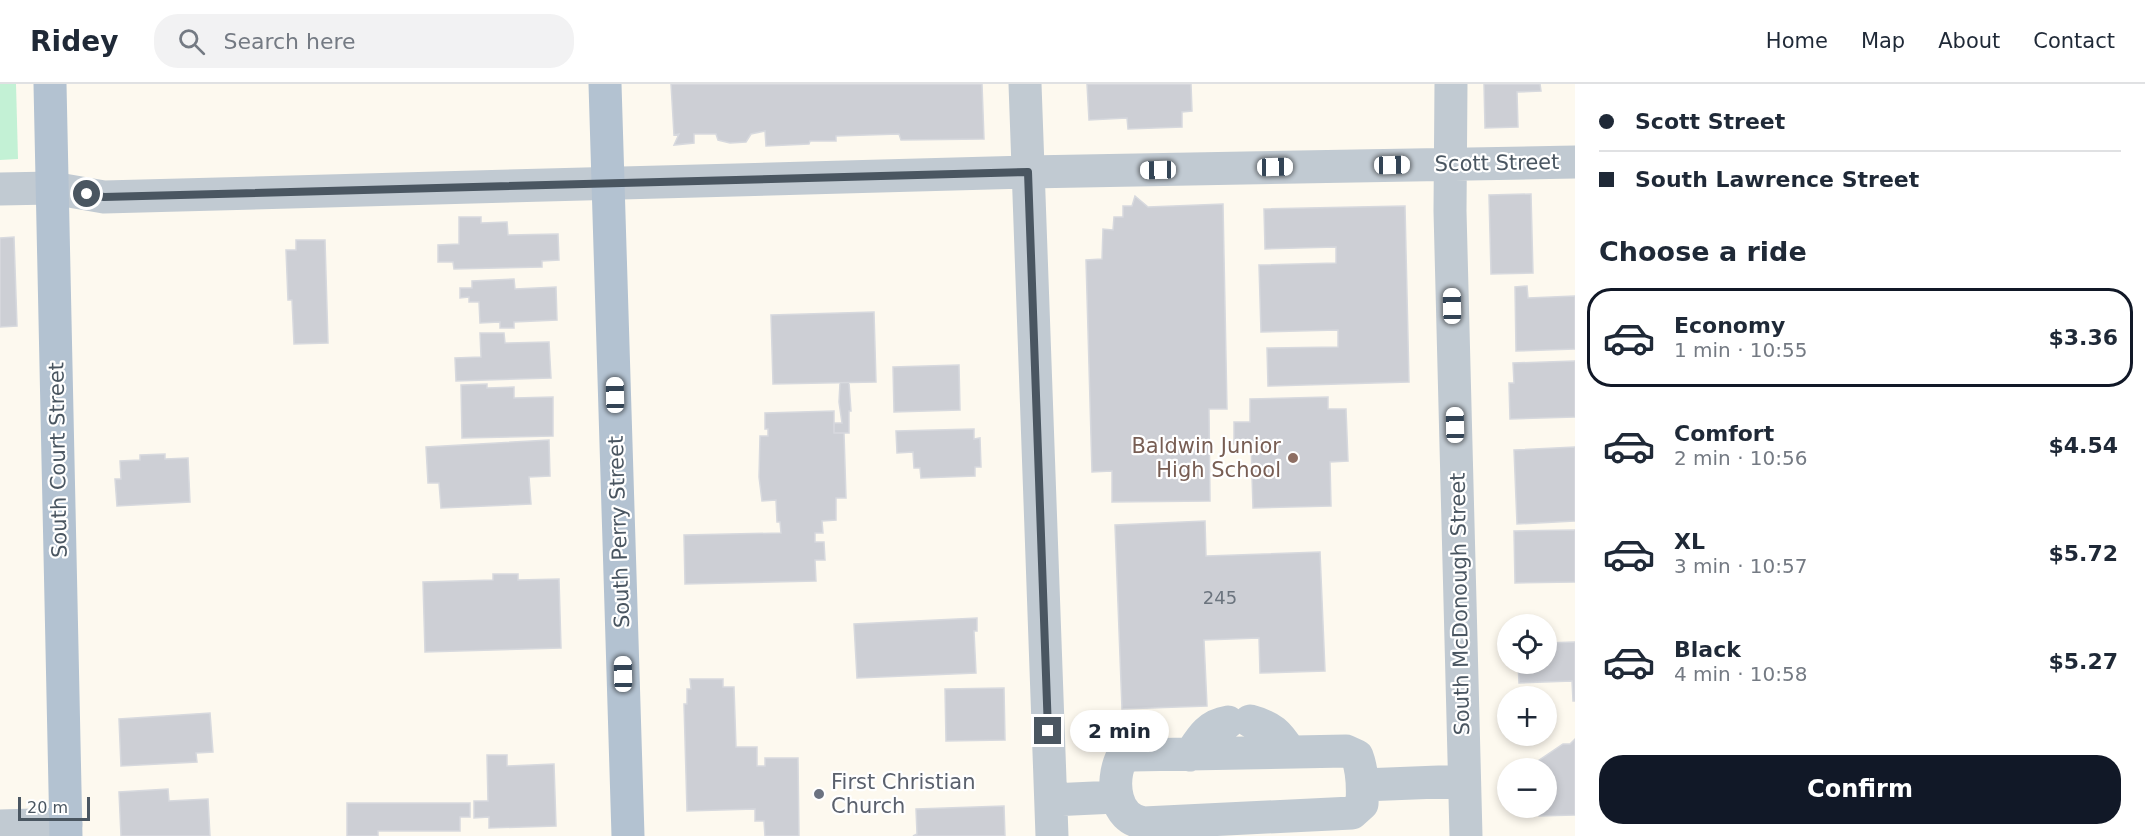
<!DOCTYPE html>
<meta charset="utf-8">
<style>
body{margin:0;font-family:"DejaVu Sans",sans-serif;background:#f2f2f3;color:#1f2937;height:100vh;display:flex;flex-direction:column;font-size:22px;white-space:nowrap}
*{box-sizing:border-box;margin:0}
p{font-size:20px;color:#747a83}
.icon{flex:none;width:33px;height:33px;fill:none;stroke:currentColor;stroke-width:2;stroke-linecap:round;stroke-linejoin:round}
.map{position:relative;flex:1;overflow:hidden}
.panel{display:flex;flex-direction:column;background:#fff;width:570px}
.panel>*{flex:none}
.top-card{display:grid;align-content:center;height:132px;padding:0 24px;background:#fff}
.fabs{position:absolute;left:1497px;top:530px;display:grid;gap:12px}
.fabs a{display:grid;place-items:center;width:60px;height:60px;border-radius:50%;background:#fff;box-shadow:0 3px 9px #0003;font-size:30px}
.scale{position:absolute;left:18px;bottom:15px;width:72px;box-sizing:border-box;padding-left:6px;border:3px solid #4a5661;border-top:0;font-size:16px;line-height:21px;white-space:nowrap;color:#4a5661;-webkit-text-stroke:4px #fff;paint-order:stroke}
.end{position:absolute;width:27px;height:27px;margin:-14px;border:8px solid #4a5661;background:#fff;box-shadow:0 0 0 3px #fff}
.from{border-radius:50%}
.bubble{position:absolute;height:42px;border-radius:21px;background:#fff;box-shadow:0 3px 9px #0003;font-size:20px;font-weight:600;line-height:42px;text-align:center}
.car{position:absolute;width:18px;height:36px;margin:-18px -9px;border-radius:8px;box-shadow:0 0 4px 2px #0007;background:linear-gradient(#fff 24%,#345 0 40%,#fff 0 76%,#345 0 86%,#fff 0)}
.top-card b{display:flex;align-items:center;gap:21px;height:57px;font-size:22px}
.top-card b+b{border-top:2px solid #e0e1e3}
.top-card i{width:15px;height:15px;background:#1f2937}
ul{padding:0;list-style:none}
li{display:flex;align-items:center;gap:18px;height:99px;margin:0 12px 9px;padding:0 12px;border:3px solid transparent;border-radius:24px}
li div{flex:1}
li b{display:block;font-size:22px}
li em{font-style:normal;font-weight:600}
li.active{border-color:#111827}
li>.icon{width:54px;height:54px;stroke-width:1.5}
h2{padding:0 24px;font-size:27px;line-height:72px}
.cta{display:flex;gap:12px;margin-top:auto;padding:12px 24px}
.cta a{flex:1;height:69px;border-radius:24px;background:#111827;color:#fff;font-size:24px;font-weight:600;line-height:69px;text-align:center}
header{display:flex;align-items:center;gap:36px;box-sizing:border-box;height:84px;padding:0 30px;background:#fff;border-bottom:2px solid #e0e1e3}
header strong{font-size:28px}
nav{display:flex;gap:33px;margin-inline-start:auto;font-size:21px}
.search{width:420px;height:54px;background:#f2f2f3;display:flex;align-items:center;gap:15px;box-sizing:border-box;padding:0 21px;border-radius:24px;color:#747a83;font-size:22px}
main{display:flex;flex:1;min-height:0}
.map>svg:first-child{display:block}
.commercial{fill:#fdf9ef;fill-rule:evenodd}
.green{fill:#c3f1d5}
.building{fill:#cdcfd5;stroke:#d7d9de;stroke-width:1.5}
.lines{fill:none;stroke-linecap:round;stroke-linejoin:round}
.minor{stroke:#c1cad2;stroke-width:33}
.major{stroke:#b3c2d1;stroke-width:33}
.route{stroke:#4a5661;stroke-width:8}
.education-dot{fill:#8d6e63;stroke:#fff;stroke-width:2}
.worship-dot{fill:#6b7280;stroke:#fff;stroke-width:2}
.labels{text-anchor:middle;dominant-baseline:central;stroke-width:4.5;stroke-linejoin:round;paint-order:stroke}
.number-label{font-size:18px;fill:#6b747e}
.street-label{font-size:21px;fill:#4a5661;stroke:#fff}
.education-label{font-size:21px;fill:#785e54;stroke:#fff;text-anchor:end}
.worship-label{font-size:21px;fill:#5b616d;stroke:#fff;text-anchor:start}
</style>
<header>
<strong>Ridey</strong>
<div class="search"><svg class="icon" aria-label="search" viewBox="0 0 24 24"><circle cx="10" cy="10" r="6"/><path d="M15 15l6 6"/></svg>Search here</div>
<nav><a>Home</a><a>Map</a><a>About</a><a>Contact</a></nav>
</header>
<main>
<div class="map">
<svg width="1575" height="752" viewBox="0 0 1575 752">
<rect width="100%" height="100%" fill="#f5f3f3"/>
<!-- commercial -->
<path class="commercial" d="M0 0H1575V752H0ZM1508 540H1546V579H1508ZM1508 612H1546V651H1508ZM1508 684H1546V723H1508Z"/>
<!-- green -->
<path class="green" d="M0 0H16L18 75 0 76Z"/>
<!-- building -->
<path class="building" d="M671 0H982L984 55 901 56 899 50 836 52V57H810L809 60 766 62 765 47 751 50 746 58 730 59 718 56 716 50H694V59L674 61 679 50 674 51Z
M1087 0H1191L1192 27 1182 28V43L1128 45 1127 34 1089 36Z
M1484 0H1540L1541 7 1517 8 1518 43 1485 44Z
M1531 110 1533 189 1491 190 1489 111Z
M1135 112 1148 123 1223 120 1227 325H1209L1210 417 1112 418V387L1092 388 1086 176 1102 175 1103 145 1113 146 1114 133H1123V122H1132Z
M1405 122 1409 298 1268 302 1267 264 1338 263V246L1261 248 1259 181 1336 179V163L1265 165 1264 125Z
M459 133H481V139L507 138 508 151 558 150 559 176 542 177V183L454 185 453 178H438V161L459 160Z
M14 153 17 242 0 243V154Z
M296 156H325L328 259 294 260 292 216H288L286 166H296Z
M514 195 515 205 556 203 557 236 514 238V244H500V238L480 239 479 218H469V213L460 214V204H472V197Z
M1527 202 1528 214 1575 212V265L1516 267 1515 203Z
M874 228 876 298 773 300 771 231Z
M480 249H504L505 259 549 258 551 294 456 297 455 274 481 273Z
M1575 277V333L1510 335 1509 299H1514L1513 279Z
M959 281 960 326 894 328 893 283Z
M840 299H849L851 327H849V349H834V339H842L839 318Z
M487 300V304L514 303V314L553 313V352L462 354 461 301Z
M1328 313V325H1346L1348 377 1330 378 1331 422 1253 424 1251 359 1234 360V338H1250V315Z
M834 327V349H844L846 414H836V436L822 437 823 449H815V458H824L825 476H815L816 497 685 500 684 451 781 449 780 438H777L776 416 762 417 759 393 760 352H768V345H765V329Z
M974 345V355L980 354 981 383H975V392L921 394 920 384H914L913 368 897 369 896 347Z
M549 356 550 392 529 393 531 420 441 424 439 399H428L426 363Z
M1575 363V437L1517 440 1514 366Z
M165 370V375L188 374 190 418 117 422 115 395H121L120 377 140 376V371Z
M1205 437 1206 472 1320 468 1325 587 1260 589 1259 554 1204 556 1207 622 1122 625 1115 441Z
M1575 446V498L1515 499 1514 447Z
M493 490H518V496L559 495 561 564 425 568 423 498 493 496Z
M977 534V547H974L976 589 857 594 854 540Z
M1575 558V617H1573L1572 597 1519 599 1518 579H1546V559Z
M690 595H723V603H734L736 663H757V682H765V674H798L799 752H765L764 737H755V725L687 727 684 620H687V605H691Z
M1004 604 1005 656 946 657 945 605Z
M210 629 213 668 196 669 197 678 121 682 119 635Z
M1575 655V731L1539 732V723H1546V684H1536L1538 683V677L1563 660H1570Z
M487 671H507V682L554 680 556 742 489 744V733L474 734V717H488Z
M168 705 169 717 208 715 210 752H121L119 708Z
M347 719H470V733H460V747H378V752H347Z
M1004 722 1005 752H913L917 750 916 725Z"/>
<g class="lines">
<!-- minor -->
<path class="minor" d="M1025 0 1052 752
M1451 0 1450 127 1466 752
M0 105 52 104 104 113 1028 88 1575 78
M1250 637C1272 643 1278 649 1290 668
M1346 667 1357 672C1363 688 1363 704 1362 720L1352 729 1144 739C1114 735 1111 698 1121 675L1132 671Z
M1190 671C1201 654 1208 641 1228 638
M1363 701 1464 697
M1051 716 1116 713
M0 742 66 740"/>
<!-- major -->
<path class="major" d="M50 0 66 752
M605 0 628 752"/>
</g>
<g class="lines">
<!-- route -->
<path class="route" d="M87 110 104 113 1028 88 1048 647"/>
</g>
<!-- markers -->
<circle class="education-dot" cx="1293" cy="374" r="6"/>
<circle class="worship-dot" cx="819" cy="710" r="6"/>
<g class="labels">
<!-- number labels -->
<g class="number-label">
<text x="1220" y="513">245</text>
</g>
<!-- street labels -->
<g class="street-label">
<text transform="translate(1497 79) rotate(-1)">Scott Street</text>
<text transform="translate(58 376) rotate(-91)">South Court Street</text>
<text transform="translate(619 448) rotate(-92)">South Perry Street</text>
<text transform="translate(1460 520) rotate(-91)">South McDonough Street</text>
</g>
<!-- education labels -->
<g class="education-label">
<text x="1281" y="362">Baldwin Junior<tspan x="1281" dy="24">High School</tspan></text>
</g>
<!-- worship labels -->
<g class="worship-label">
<text x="831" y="698">First Christian<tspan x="831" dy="24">Church</tspan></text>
</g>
</g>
</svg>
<div class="fabs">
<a><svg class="icon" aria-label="locate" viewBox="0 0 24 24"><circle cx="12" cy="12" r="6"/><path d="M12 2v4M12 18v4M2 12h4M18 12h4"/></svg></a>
<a>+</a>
<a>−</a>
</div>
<div class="scale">20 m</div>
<i class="end from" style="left:87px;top:110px"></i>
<i class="end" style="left:1048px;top:647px"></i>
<div class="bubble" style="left:1070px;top:626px;width:99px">2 min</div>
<i class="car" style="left:1392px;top:81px;rotate:89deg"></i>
<i class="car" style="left:1275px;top:83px;rotate:89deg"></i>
<i class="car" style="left:1158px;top:86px;rotate:269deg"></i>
<i class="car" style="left:1452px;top:222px;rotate:359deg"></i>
<i class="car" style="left:615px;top:311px;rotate:359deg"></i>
<i class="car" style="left:1455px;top:341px;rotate:359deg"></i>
<i class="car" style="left:623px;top:590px;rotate:359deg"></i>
</div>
<section class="panel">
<div class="top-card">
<b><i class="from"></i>Scott Street</b>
<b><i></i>South Lawrence Street</b>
</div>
<h2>Choose a ride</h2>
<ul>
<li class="active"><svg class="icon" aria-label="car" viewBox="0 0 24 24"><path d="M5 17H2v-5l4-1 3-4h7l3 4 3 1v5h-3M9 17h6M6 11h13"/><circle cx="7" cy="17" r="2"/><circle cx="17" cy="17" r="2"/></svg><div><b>Economy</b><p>1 min · 10:55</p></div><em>$3.36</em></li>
<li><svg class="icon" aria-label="car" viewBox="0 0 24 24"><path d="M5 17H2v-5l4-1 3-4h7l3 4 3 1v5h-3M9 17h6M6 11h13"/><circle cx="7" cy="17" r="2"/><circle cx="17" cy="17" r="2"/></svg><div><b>Comfort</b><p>2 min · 10:56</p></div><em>$4.54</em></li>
<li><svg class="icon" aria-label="car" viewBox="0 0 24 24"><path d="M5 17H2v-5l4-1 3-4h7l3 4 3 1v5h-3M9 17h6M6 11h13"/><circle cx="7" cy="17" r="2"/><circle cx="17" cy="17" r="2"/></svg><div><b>XL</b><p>3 min · 10:57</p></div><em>$5.72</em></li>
<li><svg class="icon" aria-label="car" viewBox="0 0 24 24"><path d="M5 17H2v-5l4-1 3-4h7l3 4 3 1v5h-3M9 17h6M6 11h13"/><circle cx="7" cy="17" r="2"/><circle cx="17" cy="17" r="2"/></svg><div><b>Black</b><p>4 min · 10:58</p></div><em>$5.27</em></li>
</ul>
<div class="cta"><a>Confirm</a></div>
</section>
</main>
